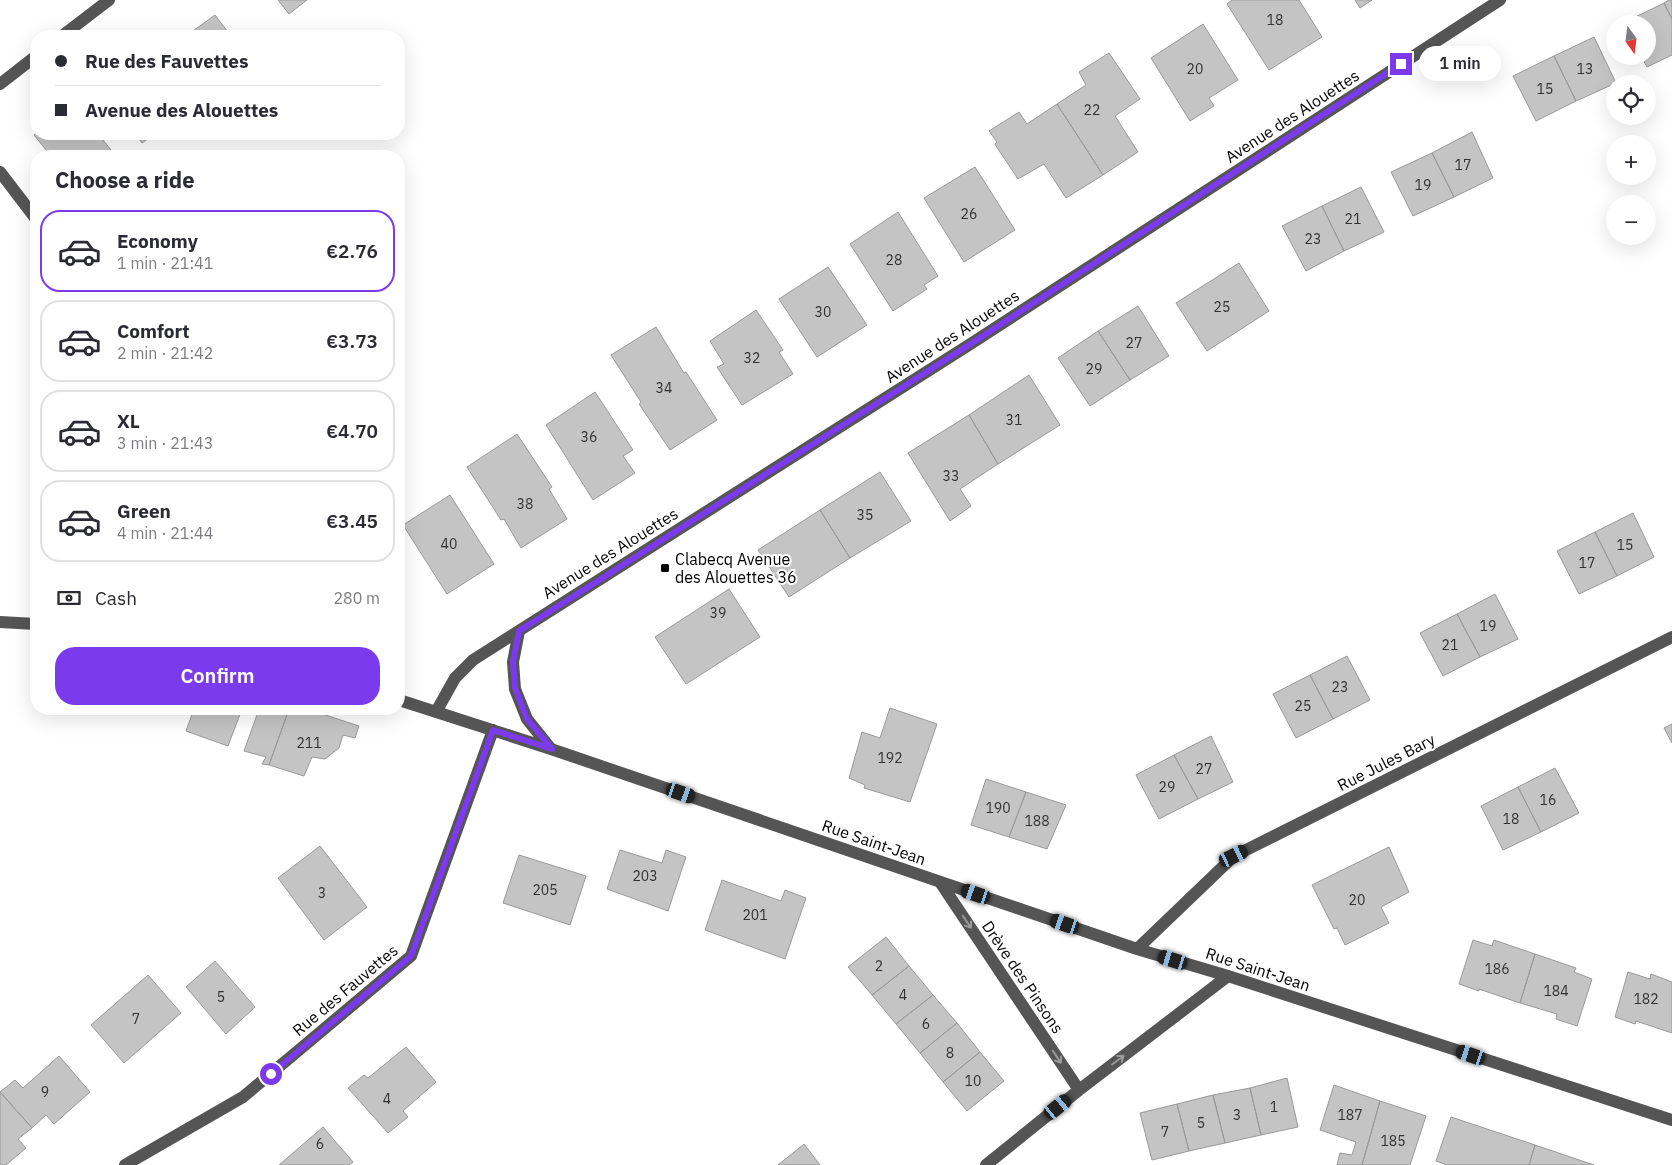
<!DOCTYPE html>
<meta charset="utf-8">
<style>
body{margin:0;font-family:"IBM Plex Sans",sans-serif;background:#f2f2f3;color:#2b2b33;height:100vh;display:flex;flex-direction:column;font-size:19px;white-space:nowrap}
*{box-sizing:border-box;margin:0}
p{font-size:16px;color:#7c7c81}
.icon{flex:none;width:28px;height:28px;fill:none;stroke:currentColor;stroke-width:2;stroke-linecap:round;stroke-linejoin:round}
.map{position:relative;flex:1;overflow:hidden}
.details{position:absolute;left:30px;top:150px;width:375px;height:565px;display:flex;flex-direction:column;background:#fff;border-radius:20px;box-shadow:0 5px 20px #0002}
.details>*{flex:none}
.hud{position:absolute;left:30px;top:30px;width:375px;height:110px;border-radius:20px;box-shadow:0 5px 20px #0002;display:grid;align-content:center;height:110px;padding:0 25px;background:#fff}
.needle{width:32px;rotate:166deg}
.controls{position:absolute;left:1606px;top:15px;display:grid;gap:10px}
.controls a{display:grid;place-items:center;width:50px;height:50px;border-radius:50%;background:#fff;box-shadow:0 5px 20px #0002;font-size:25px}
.end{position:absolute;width:22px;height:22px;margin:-11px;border:6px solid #7c3aed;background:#fff;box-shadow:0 0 0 2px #fff}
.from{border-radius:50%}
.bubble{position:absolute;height:35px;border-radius:18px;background:#fff;box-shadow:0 5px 20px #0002;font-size:16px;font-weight:600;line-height:35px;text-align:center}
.car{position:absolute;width:15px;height:30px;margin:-15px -8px;border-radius:6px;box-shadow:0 0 4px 1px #0007;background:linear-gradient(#222 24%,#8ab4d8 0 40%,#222 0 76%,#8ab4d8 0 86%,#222 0)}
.hud b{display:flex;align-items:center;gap:18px;height:48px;font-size:19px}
.hud b+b{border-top:1px solid #e1e1e2}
.hud i{width:12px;height:12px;background:#2b2b33}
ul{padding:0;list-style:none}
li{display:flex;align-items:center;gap:15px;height:82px;margin:0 10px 8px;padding:0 15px;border:2px solid #e1e1e2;border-radius:20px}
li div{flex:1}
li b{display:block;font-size:19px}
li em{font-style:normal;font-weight:600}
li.on{border-color:#7c3aed}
li>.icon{width:45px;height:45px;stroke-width:1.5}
h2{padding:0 25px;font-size:22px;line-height:60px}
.pay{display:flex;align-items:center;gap:12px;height:55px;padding:0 25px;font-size:19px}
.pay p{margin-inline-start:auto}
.button{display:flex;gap:10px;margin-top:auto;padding:10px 25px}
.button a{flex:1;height:58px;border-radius:20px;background:#7c3aed;color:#fff;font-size:20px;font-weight:600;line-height:58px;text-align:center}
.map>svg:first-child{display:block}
.building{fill:#c4c4c4;stroke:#999}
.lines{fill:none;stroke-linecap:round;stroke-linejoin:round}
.minor{stroke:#555;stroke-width:12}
.oneway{stroke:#999}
.route{stroke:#7c3aed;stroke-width:6}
.poi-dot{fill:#000;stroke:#fff;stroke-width:2}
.labels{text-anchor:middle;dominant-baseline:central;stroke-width:4;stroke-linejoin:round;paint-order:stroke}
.number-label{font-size:14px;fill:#313131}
.street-label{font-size:16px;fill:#000;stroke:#fff}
.poi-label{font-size:16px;fill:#000;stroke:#fff;text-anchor:start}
</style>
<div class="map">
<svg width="1672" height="1165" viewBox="0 0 1672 1165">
<rect width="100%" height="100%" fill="#fff"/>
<!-- building -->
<path class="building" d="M278 0H307L289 14Z
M1232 0H1299L1322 37 1269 70 1227 4Z
M1355 0H1372L1360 8Z
M1669 0H1672V19L1664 3Z
M1664 3 1672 19V55L1647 67 1641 56H1648V24L1623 23Z
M215 15 231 36H186Z
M1203 24 1238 80 1209 98 1214 106 1190 121 1151 58Z
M1594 37 1616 83 1576 101 1554 56Z
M1109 53 1140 99 1115 116 1138 152 1103 175 1057 104 1086 85 1079 72Z
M1554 56 1576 101 1536 121 1513 76Z
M1057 104 1103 175 1066 198 1044 164 1018 179 996 146 995 144 997 142 989 131 1019 112 1027 124Z
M1472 132 1493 178 1454 197 1432 153Z
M36 133 98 134 116 156H51L34 135Z
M135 134H155L142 143Z
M1432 153 1454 197 1413 216 1391 172Z
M975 167 1015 230 964 262 924 198Z
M1361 187 1384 232 1344 251 1322 206Z
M1322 206 1344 251 1306 271 1282 226Z
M898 212 938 276 924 285 927 289 893 311 850 244Z
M1239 263 1269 311 1207 351 1176 303Z
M828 267 867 325 817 357 779 299Z
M1138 306 1169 356 1130 380 1098 331Z
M756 310 783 350 779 352 793 374 742 405 717 367 724 364 710 341Z
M656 327 684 373 686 372 717 420 670 450 639 404 641 402 611 355Z
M1098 331 1130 380 1090 406 1058 358Z
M1029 375 1060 425 998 464 969 415Z
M595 392 633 450 623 456 635 473 593 500 546 425Z
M969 415 998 464 960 489 971 506 950 521 908 453Z
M517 434 552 487 549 489 567 519 521 548 504 519 501 520 467 467Z
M880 472 911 521 850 558 820 510Z
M450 495 494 564 447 594 403 525Z
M820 510 850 558 789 597 758 550Z
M1633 513 1654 557 1617 576 1595 532Z
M1595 532 1617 576 1579 594 1557 551Z
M729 589 760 637 686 684 655 637Z
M1495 594 1518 639 1480 657 1457 614Z
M1457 614 1480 657 1443 676 1420 633Z
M1347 656 1370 700 1333 719 1310 675Z
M1310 675 1333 719 1296 738 1273 694Z
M890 708 937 724 910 802 864 788 865 785 849 778 862 732 880 738Z
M194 709H242L228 746 186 731Z
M259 709H289L269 765 262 764 266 757 244 751Z
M289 709H307L359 726 355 738 343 735 339 748 325 759 312 757 304 776 269 765Z
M1672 724V743L1664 728Z
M1211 736 1233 782 1198 799 1174 755Z
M1174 755 1198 799 1159 819 1136 775Z
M1555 768 1579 813 1541 832 1518 787Z
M986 779 1026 792 1009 837 971 825Z
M1518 787 1541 832 1503 850 1481 806Z
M1026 792 1066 805 1047 849 1009 837Z
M320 846 367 907 324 940 278 878Z
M1389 847 1409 892 1381 907 1389 923 1345 945 1337 928 1334 929 1312 885Z
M620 850 662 863 666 850 686 857 668 911 607 889Z
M519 855 586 876 570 925 503 903Z
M722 880 781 901 785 890 806 898 785 959 705 930Z
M886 937 909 966 872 995 848 967Z
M1473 940 1492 946 1494 940 1535 954 1520 1003 1479 989V991L1459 984Z
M1535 954 1576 968 1574 972 1592 979 1577 1026 1556 1019 1557 1014 1520 1003Z
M215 961 255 1007 226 1034 186 987Z
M909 966 933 995 896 1024 872 995Z
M1628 972 1650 979 1651 974 1672 982V1033L1636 1021 1635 1024 1615 1017Z
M148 975 181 1013 124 1063 91 1025Z
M933 995 957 1023 920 1053 896 1024Z
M957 1023 980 1052 943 1082 920 1053Z
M406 1047 436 1082 403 1111 408 1117 388 1133 348 1088 364 1075 368 1078Z
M980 1052 1004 1081 967 1111 943 1082Z
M59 1056 90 1092 54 1124 46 1115 32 1128 0 1092 15 1080 23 1088Z
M1287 1078 1298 1127 1261 1135 1250 1088Z
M1334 1085 1380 1101 1362 1165H1337L1340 1153 1352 1155 1356 1142 1320 1130Z
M1250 1088 1261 1135 1225 1143 1213 1095Z
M0 1092 32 1128 18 1139 26 1148 6 1165H0Z
M1213 1095 1225 1143 1189 1151 1177 1104Z
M1380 1101 1426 1116 1410 1165H1362Z
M1177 1104 1189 1151 1152 1160 1140 1113Z
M1451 1117 1535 1145 1529 1165H1447L1436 1161Z
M323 1127 353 1162 349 1165H279Z
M804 1144 820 1165H778Z
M1535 1145 1594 1165H1529Z"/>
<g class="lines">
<!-- minor -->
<path class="minor" d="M62 36 109 0
M0 84 36 56
M0 172 36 219
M0 622 36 624
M519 631 513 662 515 689 527 719 551 749
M399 700 551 749 1137 949 1228 976 1672 1120
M436 712 455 678 473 660 972 343 1500 0
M940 882 1079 1090
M1137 949 1234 856 1672 637
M125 1165 243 1097 411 956 493 730
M986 1165 1079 1090 1228 976"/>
</g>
<!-- one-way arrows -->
<defs><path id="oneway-shaft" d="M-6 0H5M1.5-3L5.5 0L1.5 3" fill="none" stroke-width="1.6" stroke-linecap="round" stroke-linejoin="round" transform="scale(1.25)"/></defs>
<g class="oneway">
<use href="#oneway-shaft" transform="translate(967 922) rotate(56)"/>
<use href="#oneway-shaft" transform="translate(1057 1057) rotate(56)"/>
<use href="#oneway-shaft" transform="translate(1118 1060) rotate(-37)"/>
</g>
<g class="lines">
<!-- route -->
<path class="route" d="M271 1074 411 956 493 730 552 749 527 719 515 688 513 662 519 631 972 343 1401 64"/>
</g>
<!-- markers -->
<rect class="poi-dot" x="660" y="563" width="10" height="10" rx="2.5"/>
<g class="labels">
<!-- number labels -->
<g class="number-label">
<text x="1275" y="20">18</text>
<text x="1195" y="69">20</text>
<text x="1585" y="69">13</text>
<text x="1545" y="89">15</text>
<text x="1092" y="110">22</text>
<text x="1463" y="165">17</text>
<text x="1423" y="185">19</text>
<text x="969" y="214">26</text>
<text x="1353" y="219">21</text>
<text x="1313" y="239">23</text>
<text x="894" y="260">28</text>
<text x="1222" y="307">25</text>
<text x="823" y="312">30</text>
<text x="1134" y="343">27</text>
<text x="752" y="358">32</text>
<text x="1094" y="369">29</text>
<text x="664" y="388">34</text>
<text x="1014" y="420">31</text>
<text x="589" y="437">36</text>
<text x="951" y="476">33</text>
<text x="525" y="504">38</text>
<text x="865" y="515">35</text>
<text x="449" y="544">40</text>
<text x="1625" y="545">15</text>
<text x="1587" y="563">17</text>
<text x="718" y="613">39</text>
<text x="1488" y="626">19</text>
<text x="1450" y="645">21</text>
<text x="1340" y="687">23</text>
<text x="1303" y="706">25</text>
<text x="309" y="743">211</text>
<text x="890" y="758">192</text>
<text x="1204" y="769">27</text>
<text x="1167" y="787">29</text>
<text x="1548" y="800">16</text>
<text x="998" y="808">190</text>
<text x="1511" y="819">18</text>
<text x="1037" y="821">188</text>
<text x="645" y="876">203</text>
<text x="545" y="890">205</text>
<text x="322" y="893">3</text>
<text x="1357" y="900">20</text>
<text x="755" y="915">201</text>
<text x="879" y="966">2</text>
<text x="1497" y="969">186</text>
<text x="1556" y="991">184</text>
<text x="903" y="995">4</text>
<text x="221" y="997">5</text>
<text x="1646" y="999">182</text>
<text x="136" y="1019">7</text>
<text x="926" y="1024">6</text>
<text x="950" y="1053">8</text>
<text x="973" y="1081">10</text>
<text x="45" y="1092">9</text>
<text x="387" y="1099">4</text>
<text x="1274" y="1107">1</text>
<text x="1237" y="1115">3</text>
<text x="1350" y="1115">187</text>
<text x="1201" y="1123">5</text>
<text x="1165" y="1132">7</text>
<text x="1393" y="1141">185</text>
<text x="320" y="1144">6</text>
</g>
<!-- street labels -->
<g class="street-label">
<text transform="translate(1292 116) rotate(-33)">Avenue des Alouettes</text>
<text transform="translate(952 336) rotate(-33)">Avenue des Alouettes</text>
<text transform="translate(610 553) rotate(-32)">Avenue des Alouettes</text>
<text transform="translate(1386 762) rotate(-27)">Rue Jules Bary</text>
<text transform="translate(874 842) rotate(19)">Rue Saint-Jean</text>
<text transform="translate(1258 969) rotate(18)">Rue Saint-Jean</text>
<text transform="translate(1023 977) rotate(56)">Drève des Pinsons</text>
<text transform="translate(345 990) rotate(-40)">Rue des Fauvettes</text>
</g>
<!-- poi labels -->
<g class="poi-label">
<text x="675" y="559">Clabecq Avenue<tspan x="675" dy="18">des Alouettes 36</tspan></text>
</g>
</g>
</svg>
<div class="controls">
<a><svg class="needle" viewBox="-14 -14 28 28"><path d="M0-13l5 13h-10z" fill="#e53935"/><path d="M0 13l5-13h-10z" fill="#7c7c81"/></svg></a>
<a><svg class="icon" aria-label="locate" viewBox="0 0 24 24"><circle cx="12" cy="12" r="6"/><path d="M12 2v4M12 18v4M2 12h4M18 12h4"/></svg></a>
<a>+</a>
<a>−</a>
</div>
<i class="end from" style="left:271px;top:1074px"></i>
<i class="end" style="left:1401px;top:64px"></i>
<div class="bubble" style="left:1419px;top:46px;width:82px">1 min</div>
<i class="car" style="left:681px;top:793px;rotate:109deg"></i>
<i class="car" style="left:1234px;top:856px;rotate:64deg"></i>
<i class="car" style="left:976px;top:894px;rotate:289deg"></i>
<i class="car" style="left:1065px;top:924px;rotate:289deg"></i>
<i class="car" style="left:1173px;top:960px;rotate:287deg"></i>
<i class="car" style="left:1471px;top:1055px;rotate:288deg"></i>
<i class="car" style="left:1058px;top:1107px;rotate:51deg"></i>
<div class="hud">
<b><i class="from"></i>Rue des Fauvettes</b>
<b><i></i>Avenue des Alouettes</b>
</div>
<section class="details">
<h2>Choose a ride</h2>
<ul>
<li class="on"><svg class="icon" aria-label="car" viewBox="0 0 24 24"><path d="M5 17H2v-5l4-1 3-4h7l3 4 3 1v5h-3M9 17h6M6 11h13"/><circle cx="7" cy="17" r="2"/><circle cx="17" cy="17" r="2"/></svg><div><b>Economy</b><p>1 min · 21:41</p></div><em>€2.76</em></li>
<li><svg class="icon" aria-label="car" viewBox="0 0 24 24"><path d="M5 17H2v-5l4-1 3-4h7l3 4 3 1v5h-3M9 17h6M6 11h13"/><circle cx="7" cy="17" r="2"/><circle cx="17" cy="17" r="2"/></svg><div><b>Comfort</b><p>2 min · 21:42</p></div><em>€3.73</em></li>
<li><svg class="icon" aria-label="car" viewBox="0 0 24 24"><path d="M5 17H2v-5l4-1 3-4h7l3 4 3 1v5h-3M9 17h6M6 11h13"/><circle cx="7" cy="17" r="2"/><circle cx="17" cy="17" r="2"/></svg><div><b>XL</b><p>3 min · 21:43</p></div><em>€4.70</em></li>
<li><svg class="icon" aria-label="car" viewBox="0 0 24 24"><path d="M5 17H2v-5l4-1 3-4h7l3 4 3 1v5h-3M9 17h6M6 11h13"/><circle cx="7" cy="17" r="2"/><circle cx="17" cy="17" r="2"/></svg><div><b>Green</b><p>4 min · 21:44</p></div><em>€3.45</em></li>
</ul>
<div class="pay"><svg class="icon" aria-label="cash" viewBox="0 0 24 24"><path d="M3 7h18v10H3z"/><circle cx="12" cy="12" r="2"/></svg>Cash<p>280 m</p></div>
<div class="button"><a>Confirm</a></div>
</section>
</div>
